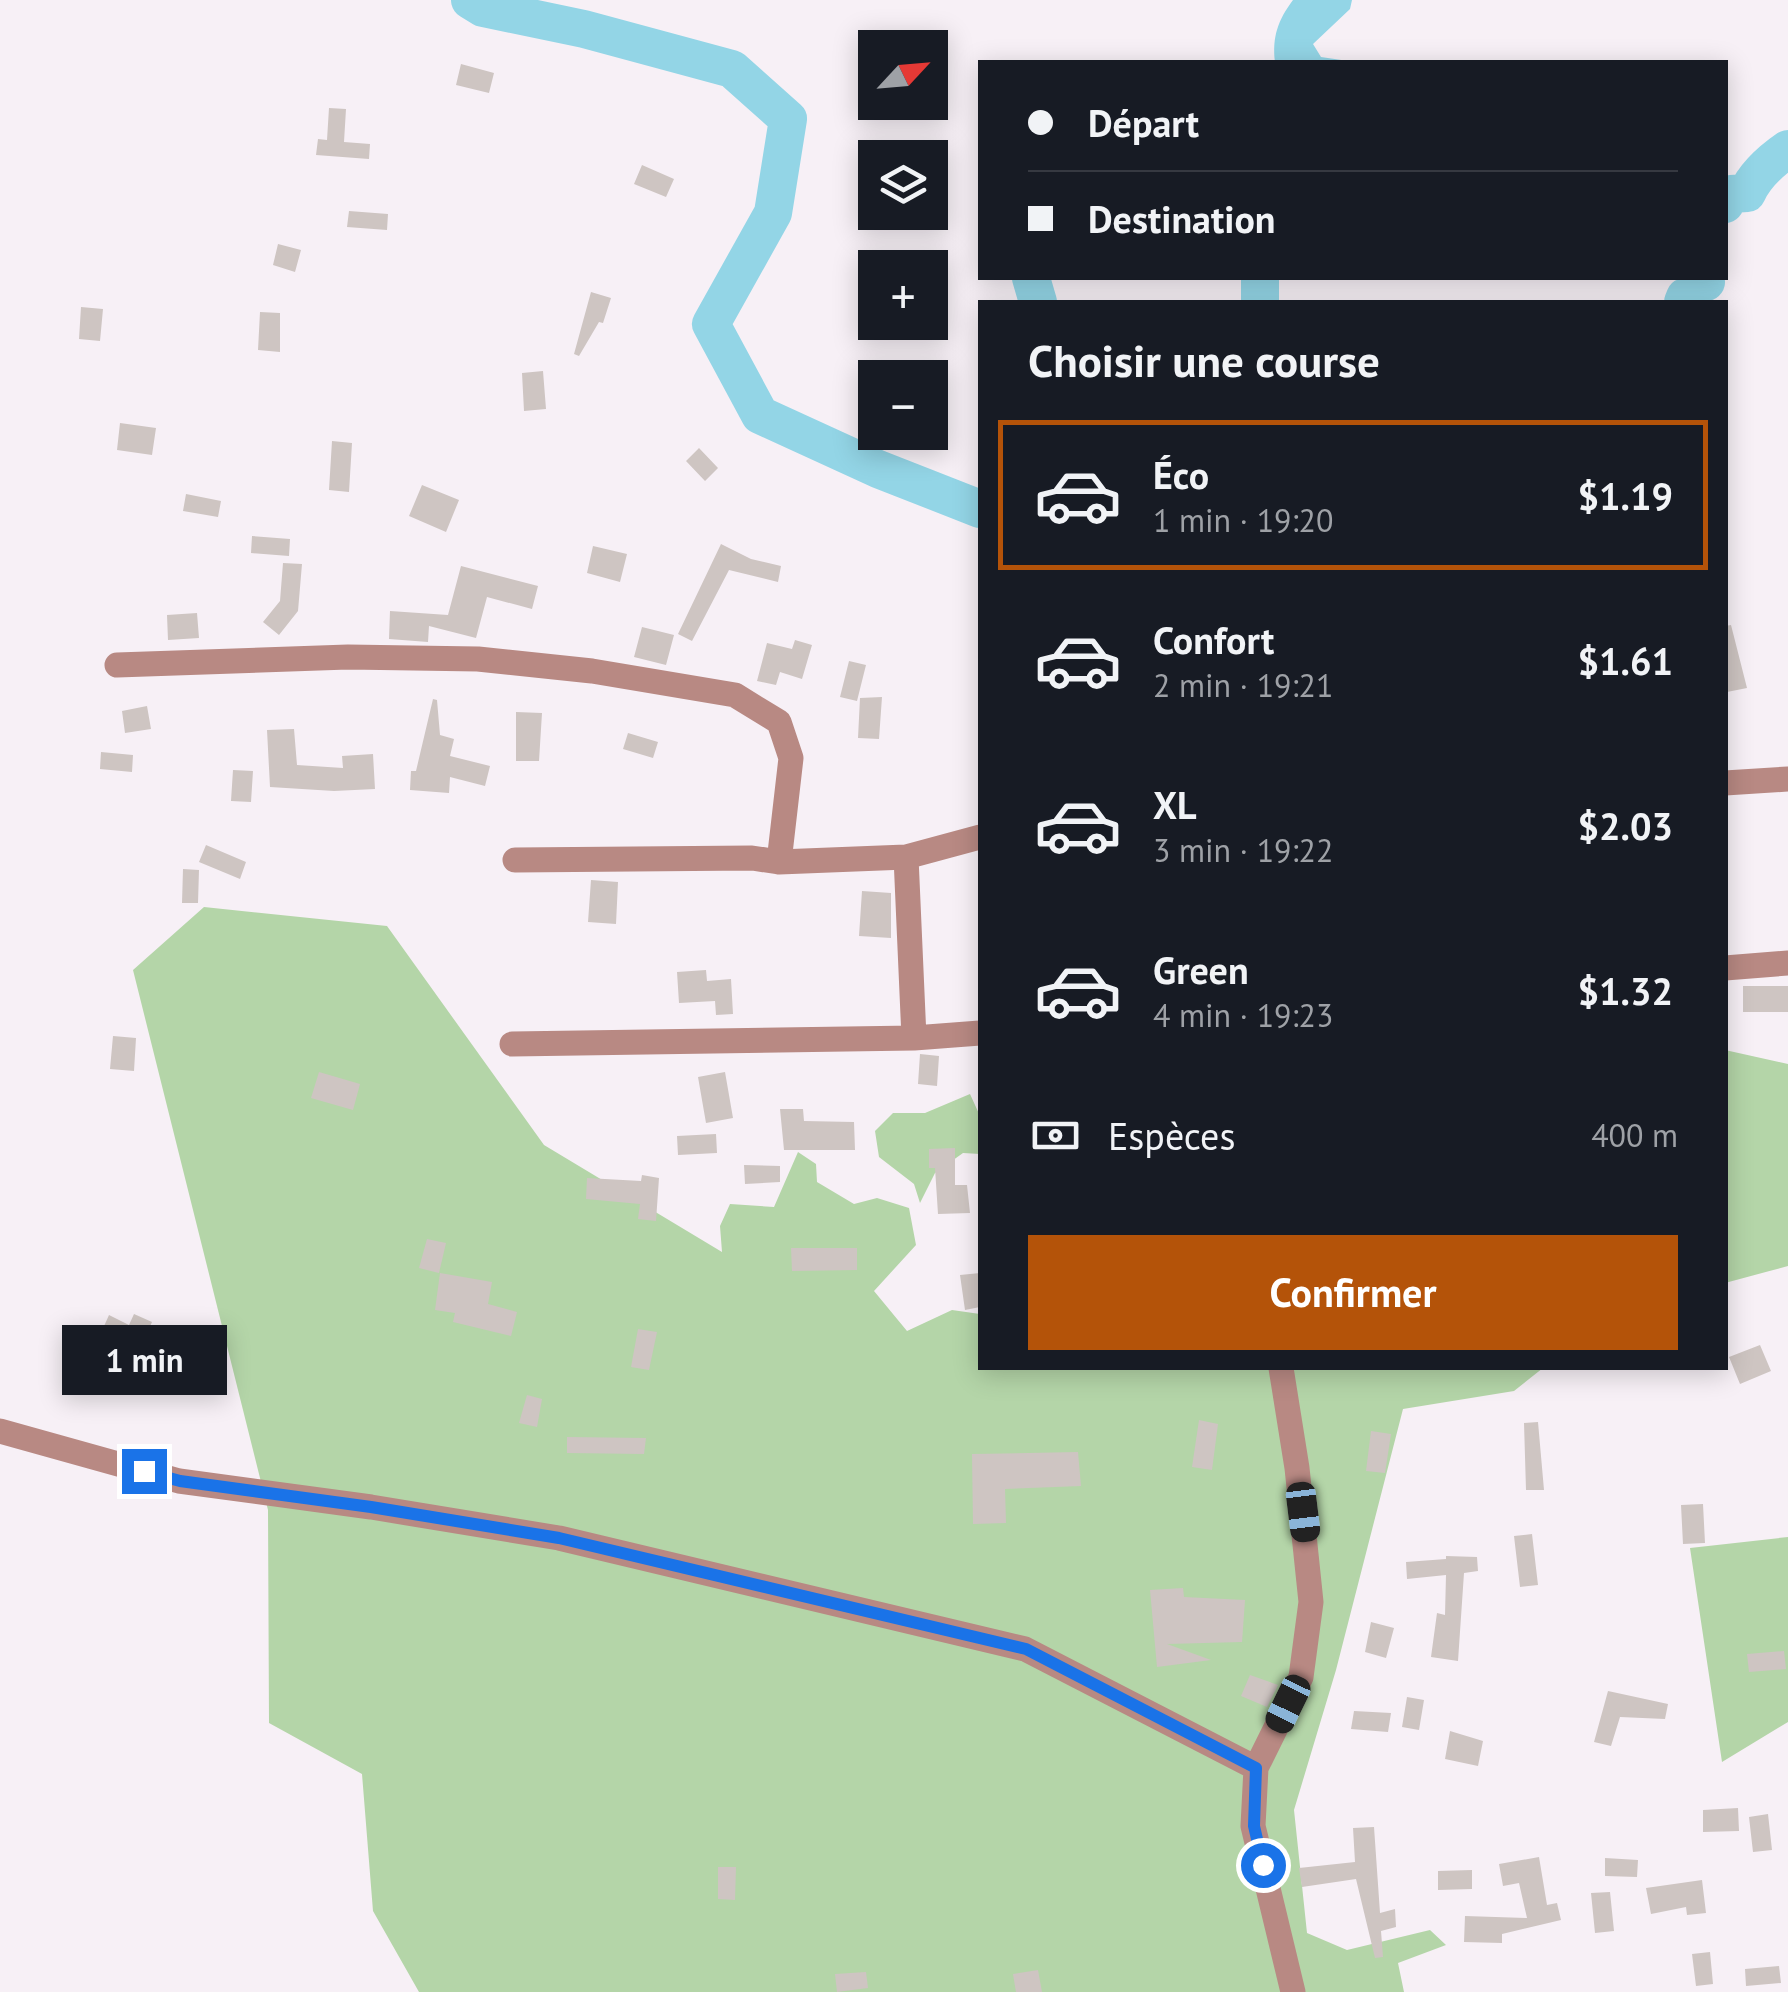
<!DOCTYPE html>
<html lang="fr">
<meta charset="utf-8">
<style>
body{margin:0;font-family:"PT Sans",sans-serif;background:#242831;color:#f1f3f6;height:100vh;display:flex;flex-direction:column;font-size:38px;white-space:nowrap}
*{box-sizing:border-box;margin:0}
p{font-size:32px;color:#9ea1a6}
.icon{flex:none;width:55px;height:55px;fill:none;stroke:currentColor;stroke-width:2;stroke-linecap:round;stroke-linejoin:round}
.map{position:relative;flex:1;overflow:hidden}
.details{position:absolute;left:978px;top:300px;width:750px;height:1070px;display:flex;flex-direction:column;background:#171b24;border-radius:0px;box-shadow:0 5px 25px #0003}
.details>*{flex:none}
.banner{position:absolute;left:978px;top:60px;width:750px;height:220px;border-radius:0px;box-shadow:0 5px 25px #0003;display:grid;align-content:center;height:220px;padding:0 50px;background:#171b24}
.needle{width:65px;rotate:64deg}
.tools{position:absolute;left:858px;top:30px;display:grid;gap:20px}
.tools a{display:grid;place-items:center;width:90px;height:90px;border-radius:0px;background:#171b24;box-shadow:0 5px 25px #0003;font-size:50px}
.end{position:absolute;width:45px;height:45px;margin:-22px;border:12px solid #1a73e8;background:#fff;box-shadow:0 0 0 5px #fff}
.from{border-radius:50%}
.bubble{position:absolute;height:70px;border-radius:0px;background:#171b24;box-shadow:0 5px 25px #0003;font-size:32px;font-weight:700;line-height:70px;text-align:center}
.car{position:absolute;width:30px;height:60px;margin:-30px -15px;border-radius:12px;box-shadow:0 0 8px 2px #0007;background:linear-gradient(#222 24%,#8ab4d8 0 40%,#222 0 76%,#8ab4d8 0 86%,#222 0)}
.banner b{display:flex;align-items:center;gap:35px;height:95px;font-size:38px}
.banner b+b{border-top:2px solid #363941}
.banner i{width:25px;height:25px;background:#f1f3f6}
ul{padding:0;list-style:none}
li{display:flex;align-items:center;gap:30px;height:150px;margin:0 20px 15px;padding:0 30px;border:5px solid transparent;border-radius:0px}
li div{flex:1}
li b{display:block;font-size:38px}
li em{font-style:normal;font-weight:700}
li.active{border-color:#b45309}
li>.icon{width:90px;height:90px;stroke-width:1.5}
h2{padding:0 50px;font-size:45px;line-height:120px}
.pay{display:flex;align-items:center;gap:25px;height:110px;padding:0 50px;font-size:38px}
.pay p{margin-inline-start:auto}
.primary-button{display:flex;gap:20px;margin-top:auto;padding:20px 50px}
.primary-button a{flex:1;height:115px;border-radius:0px;background:#b45309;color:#fff;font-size:40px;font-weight:700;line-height:115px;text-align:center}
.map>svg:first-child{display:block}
.green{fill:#b4d5a8}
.water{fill:#93d5e6}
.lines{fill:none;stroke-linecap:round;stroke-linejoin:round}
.river{stroke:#93d5e6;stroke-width:38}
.building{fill:#cec5c2}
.minor{stroke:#b88983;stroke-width:25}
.route{stroke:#1a73e8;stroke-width:12}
</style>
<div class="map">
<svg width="1788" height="1992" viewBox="0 0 1788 1992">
<rect width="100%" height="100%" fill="#f7f0f6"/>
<!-- green -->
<path class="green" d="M204 907 387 926 544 1145 722 1252 720 1226 730 1204 774 1207 798 1152 816 1164 817 1182 854 1204 877 1198 909 1208 916 1245 874 1291 907 1331 952 1310 980 1314V1368H1543L1514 1391 1403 1409 1336 1670 1294 1810 1307 1933 1347 1950 1430 1930 1446 1945 1398 1963 1404 1992H419L373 1911 362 1774 269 1723 268 1510 133 970Z
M1725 1050 1788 1064V1266L1725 1283Z
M970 1094 980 1116V1154L963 1153 935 1173 920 1203 914 1184 879 1157 875 1131 893 1113H925Z
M1788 1537V1722L1722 1762 1690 1548Z"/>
<!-- water -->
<path class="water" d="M1293 0H1352L1350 9 1313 44 1321 57 1355 62H1275C1272 37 1278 20 1293 0Z"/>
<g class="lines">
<!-- river -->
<path class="river" d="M470 0 483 8 584 29 732 69 788 119 773 213 711 324 760 415 878 469 980 509
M1725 204 1731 194 1747 193C1755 175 1772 160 1788 149
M1031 278 1038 302
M1260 278V302
M1683 302 1685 297 1695 293V284L1706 282 1704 278"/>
</g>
<!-- building -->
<path class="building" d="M461 64 494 73 489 93 456 85Z
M329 108 346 109 344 142 370 144 369 159 316 155 318 139 327 140Z
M642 165 674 179 666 197 634 184Z
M349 211 388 214 387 230 347 227Z
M278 244 301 250 295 272 273 265Z
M591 292 611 298 603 323 599 322 579 356 574 354Z
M81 307 103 309 100 341 79 339Z
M260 312 280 313V352L258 350Z
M543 371 546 409 524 411 522 373Z
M120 423 156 428 152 455 117 450Z
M332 441 352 443 349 492 329 490Z
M699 448 718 468 705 481 686 461Z
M422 485 459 500 446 532 409 516Z
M186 494 221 501 218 517 183 511Z
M252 536 290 539 289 556 251 553Z
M721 544 751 559 781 566 778 582 729 570 692 641 678 634Z
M593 546 627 554 620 582 587 573Z
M283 563 302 564 298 611 279 635 263 622 280 601Z
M461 566 538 586 532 609 487 597 476 638 429 626 428 642 389 639 390 611 448 615Z
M197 613 199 638 168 640 167 615Z
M1731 625 1747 688 1727 692 1725 626Z
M642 627 674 635 666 665 634 657Z
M795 640 812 645 802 679 780 672 776 685 757 681 767 643 792 649Z
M849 661 866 665 857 701 840 697Z
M882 697 879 739 858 738 860 698Z
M433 699 437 700 440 735 454 739 450 756 490 766 485 786 450 777 449 793 410 790 411 771H416Z
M147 706 151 729 125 733 122 711Z
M516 712 542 713 539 761H516Z
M294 729 297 765 343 768 342 756 373 754 375 789 334 791 270 787 267 730Z
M628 733 658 742 653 758 623 749Z
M101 752 133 755 132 772 100 769Z
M233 770 253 771 251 802 231 801Z
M206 845 246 862 240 879 199 862Z
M183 869 199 870 198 903H182Z
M591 880 618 882 616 924 588 922Z
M862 891 891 893V938L859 936Z
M706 970 707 981 731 979 733 1014 716 1015 715 1001 679 1003 677 972Z
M1743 986H1788V1012H1743Z
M113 1036 136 1038 134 1071 110 1069Z
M920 1054 939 1056 937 1086 918 1084Z
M319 1072 360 1084 353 1110 311 1098Z
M725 1072 733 1118 706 1123 698 1077Z
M780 1109H803L804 1121 854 1122 855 1150H784Z
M716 1134 717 1153 678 1155 677 1136Z
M955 1148V1185H967L970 1213 938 1214 935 1168H929V1149Z
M744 1165 780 1166V1182L745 1184Z
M642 1175 659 1178 656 1221 638 1219 640 1204 586 1199 587 1178 641 1181Z
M427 1239 446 1243 439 1273 419 1268Z
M791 1248H857V1270L792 1271Z
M440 1273 492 1282 488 1304 517 1312 511 1336 453 1322 455 1313 435 1310Z
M980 1273V1307L965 1310 960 1275Z
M134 1314 152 1322 134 1361 96 1344 109 1315 129 1325Z
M638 1329 657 1332 649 1370 631 1367Z
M1760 1345 1771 1371 1740 1384 1729 1357Z
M527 1395 542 1399 537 1427 519 1423Z
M1199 1420 1218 1424 1212 1470 1192 1467Z
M1538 1422 1544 1490H1526L1524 1423Z
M1371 1431 1391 1434 1385 1473 1366 1471Z
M567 1437 646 1438 644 1454 567 1453Z
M1078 1452 1081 1486 1005 1489 1006 1523 973 1524 972 1454Z
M1703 1504 1705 1543 1683 1544 1681 1505Z
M1532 1534 1538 1585 1520 1587 1514 1536Z
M1446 1556 1477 1557 1478 1571 1464 1573 1458 1661 1431 1657 1437 1613 1445 1615 1446 1575 1407 1579 1406 1562 1446 1559Z
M1183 1588 1184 1597 1245 1600 1242 1642 1167 1644 1211 1660 1157 1667 1150 1590Z
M1371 1622 1394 1628 1386 1658 1365 1652Z
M1784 1651 1786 1669 1749 1672 1747 1654Z
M1250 1675 1278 1685 1267 1707 1241 1696Z
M1608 1691 1668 1704 1665 1719 1620 1717 1611 1746 1594 1742Z
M1407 1697 1424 1700 1419 1730 1402 1727Z
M1354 1711 1391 1713 1388 1732 1351 1729Z
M1450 1731 1483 1741 1478 1766 1445 1759Z
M1738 1808 1739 1831 1703 1832V1810Z
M1768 1814 1772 1850 1753 1852 1749 1817Z
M1374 1827 1380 1913 1395 1909 1396 1927 1381 1931 1383 1957 1375 1958 1356 1879 1302 1887 1299 1868 1355 1862 1353 1828Z
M1539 1857 1547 1905 1557 1903 1561 1920 1502 1934V1943L1464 1942 1465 1916 1527 1918 1519 1883 1503 1886 1499 1864Z
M1605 1858 1638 1860 1637 1877 1605 1876Z
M718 1867H736L735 1900 718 1899Z
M1472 1870V1889L1438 1890V1871Z
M1702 1880 1706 1913 1687 1915 1686 1907 1651 1914 1646 1888Z
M1610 1892 1614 1931 1595 1933 1591 1893Z
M1710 1952 1713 1984 1696 1986 1692 1954Z
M1779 1966 1781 1983 1746 1986 1745 1969Z
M1038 1970 1042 1992H1016L1013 1974Z
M866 1972 868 1988 837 1992 835 1974Z"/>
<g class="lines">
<!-- minor -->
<path class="minor" d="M117 665 348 657 478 659 592 671 735 695 779 722 791 758 779 862
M1725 783 1788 779
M906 857 914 1038
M515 860 752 858 779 862 906 857 980 837
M1725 968 1788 963
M512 1044 914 1038 980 1033
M1281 1368 1297 1468 1311 1602 1301 1677 1256 1768 1253 1826 1293 1992
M0 1431 179 1481 371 1507 559 1538 1025 1649 1256 1768"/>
</g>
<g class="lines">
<!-- route -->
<path class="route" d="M144 1471 180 1481 371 1507 559 1538 1026 1649 1256 1768 1254 1826 1263 1865"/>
</g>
</svg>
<div class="tools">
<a><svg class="needle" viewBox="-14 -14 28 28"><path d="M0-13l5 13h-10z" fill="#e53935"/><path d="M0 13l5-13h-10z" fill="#9ea1a6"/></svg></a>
<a><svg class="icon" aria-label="layers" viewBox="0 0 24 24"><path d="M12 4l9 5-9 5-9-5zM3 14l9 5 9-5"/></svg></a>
<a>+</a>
<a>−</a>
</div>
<i class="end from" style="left:1263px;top:1865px"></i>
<i class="end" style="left:144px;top:1471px"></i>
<div class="bubble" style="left:62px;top:1325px;width:165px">1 min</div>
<i class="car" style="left:1303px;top:1512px;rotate:173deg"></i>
<i class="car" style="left:1288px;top:1704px;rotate:206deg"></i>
<div class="banner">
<b><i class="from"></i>Départ</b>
<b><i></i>Destination</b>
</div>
<section class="details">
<h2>Choisir une course</h2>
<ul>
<li class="active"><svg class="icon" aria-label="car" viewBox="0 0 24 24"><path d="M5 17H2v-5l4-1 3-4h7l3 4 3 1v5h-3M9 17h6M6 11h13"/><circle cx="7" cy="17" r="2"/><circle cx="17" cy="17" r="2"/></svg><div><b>Éco</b><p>1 min · 19:20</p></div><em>$1.19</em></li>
<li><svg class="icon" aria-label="car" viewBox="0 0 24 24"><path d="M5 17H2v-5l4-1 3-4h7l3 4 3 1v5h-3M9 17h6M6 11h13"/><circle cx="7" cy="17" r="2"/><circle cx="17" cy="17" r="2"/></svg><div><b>Confort</b><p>2 min · 19:21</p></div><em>$1.61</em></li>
<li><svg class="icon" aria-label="car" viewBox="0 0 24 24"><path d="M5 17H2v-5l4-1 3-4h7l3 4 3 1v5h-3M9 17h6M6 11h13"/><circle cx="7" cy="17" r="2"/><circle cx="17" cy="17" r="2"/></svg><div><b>XL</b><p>3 min · 19:22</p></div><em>$2.03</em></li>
<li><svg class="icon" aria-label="car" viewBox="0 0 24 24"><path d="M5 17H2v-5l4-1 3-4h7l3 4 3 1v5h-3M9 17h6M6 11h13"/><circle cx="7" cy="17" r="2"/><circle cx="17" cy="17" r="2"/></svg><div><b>Green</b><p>4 min · 19:23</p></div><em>$1.32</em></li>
</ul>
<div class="pay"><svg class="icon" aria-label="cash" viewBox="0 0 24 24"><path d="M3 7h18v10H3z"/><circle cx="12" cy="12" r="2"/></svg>Espèces<p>400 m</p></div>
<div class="primary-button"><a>Confirmer</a></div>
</section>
</div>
